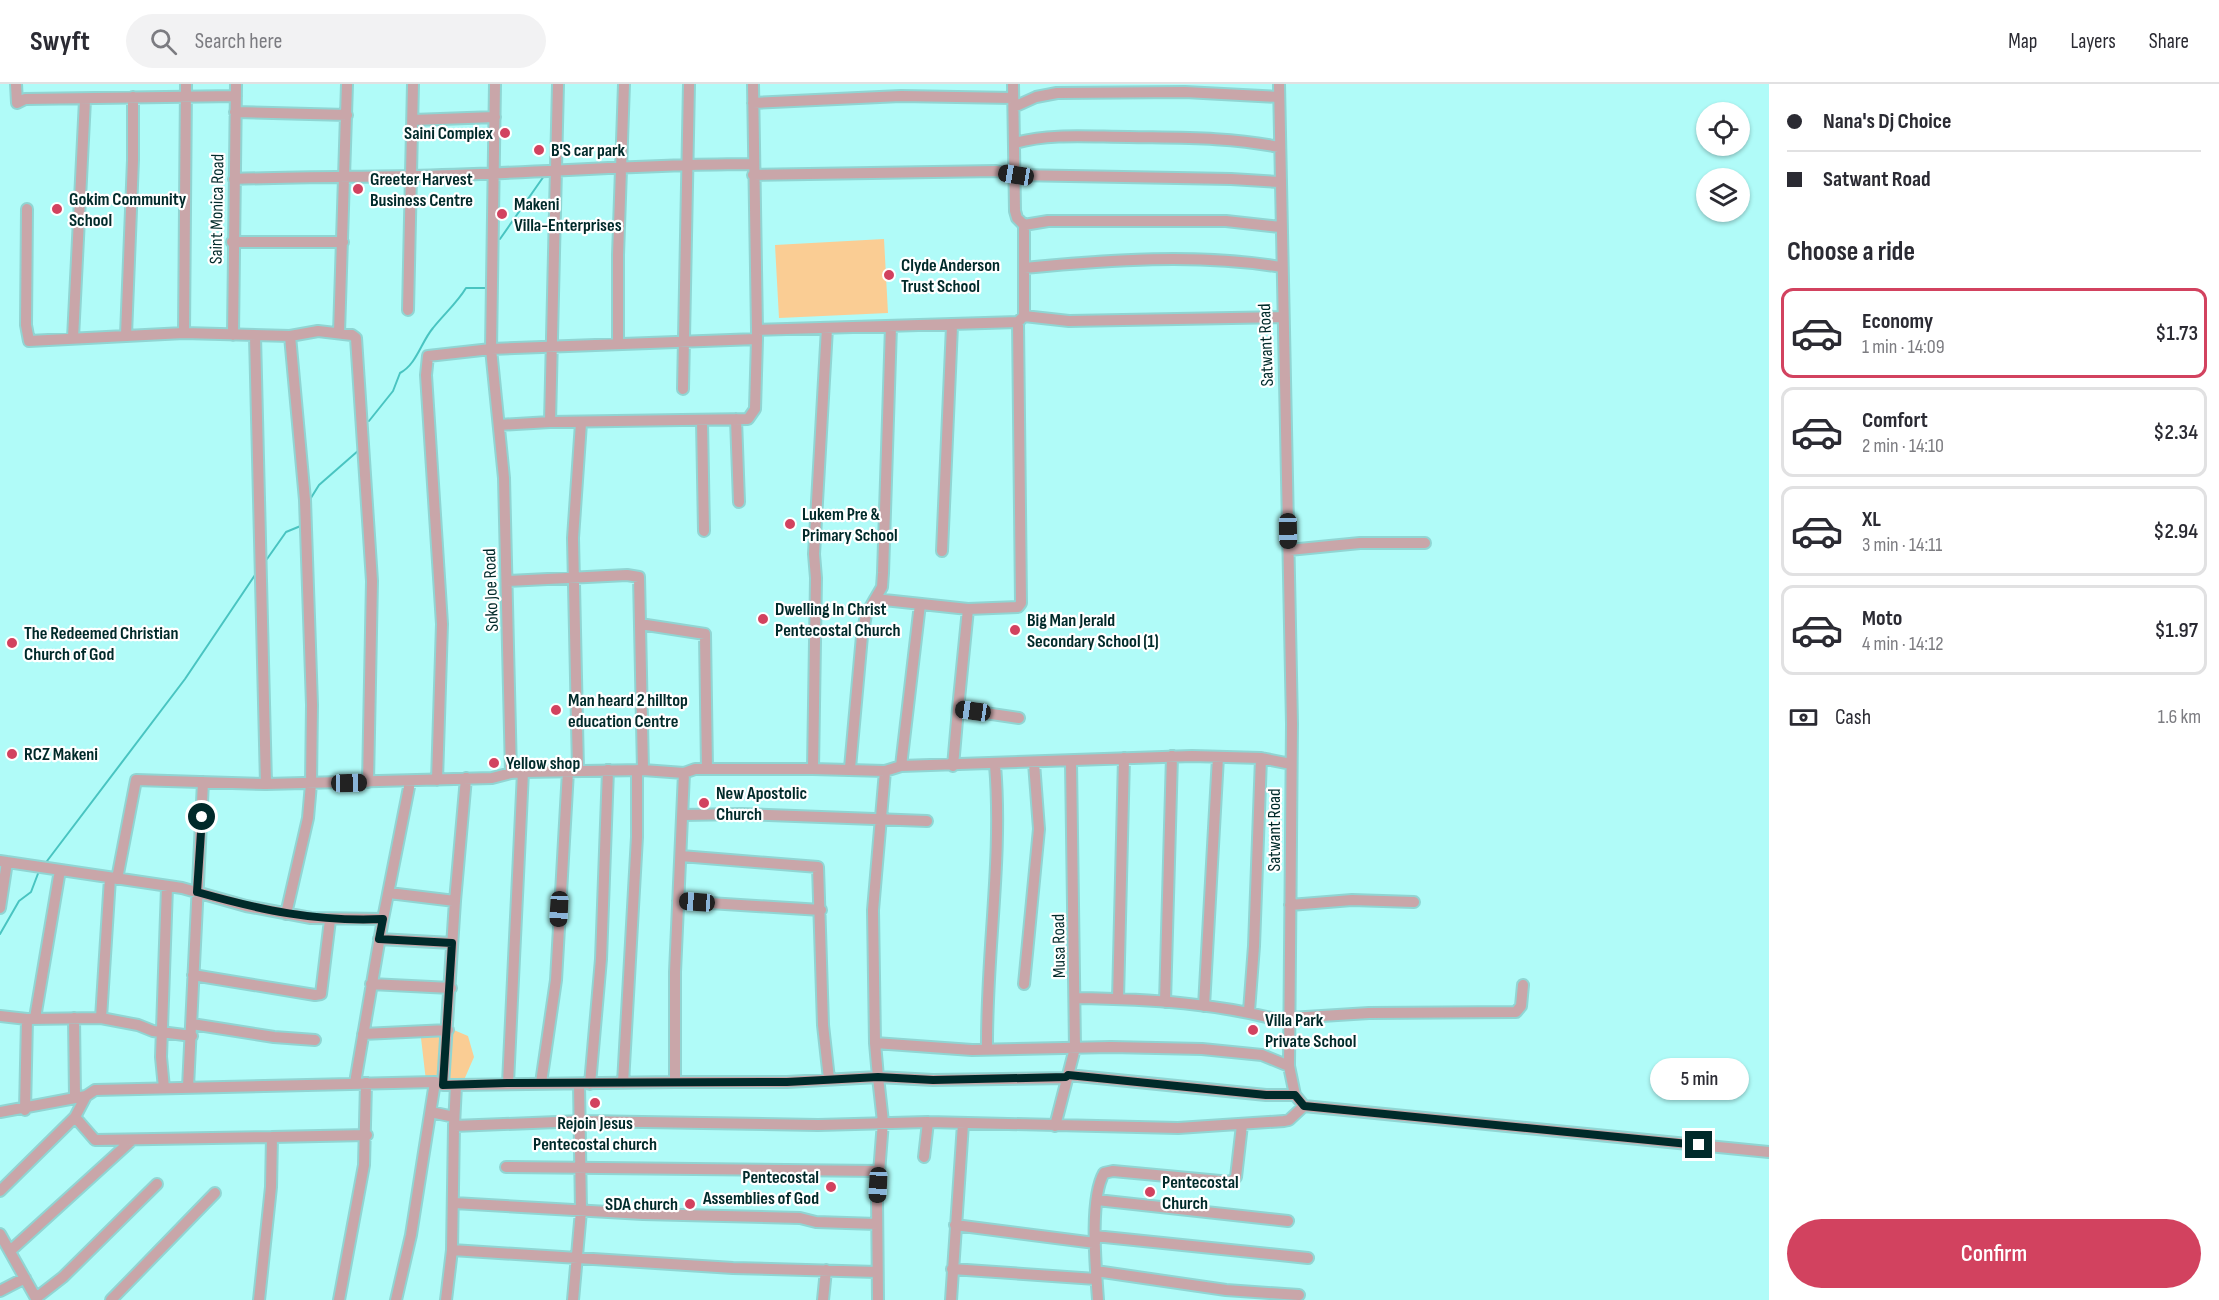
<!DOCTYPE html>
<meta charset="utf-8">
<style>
body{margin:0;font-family:"Sofia Sans Condensed",sans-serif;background:#f2f2f3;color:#2b2b33;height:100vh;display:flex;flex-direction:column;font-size:22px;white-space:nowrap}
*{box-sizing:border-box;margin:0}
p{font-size:20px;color:#7c7c81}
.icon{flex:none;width:33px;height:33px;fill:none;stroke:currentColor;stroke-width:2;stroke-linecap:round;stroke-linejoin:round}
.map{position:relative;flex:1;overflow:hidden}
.details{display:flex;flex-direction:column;background:#fff;width:450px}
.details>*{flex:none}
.hud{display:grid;align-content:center;height:132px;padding:0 18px;background:#fff}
.tools{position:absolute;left:1696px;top:18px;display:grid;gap:12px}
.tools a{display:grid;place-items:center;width:54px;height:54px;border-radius:50%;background:#fff;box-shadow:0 2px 4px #0004;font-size:30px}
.end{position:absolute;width:27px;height:27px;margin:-14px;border:8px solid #002a2a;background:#fff;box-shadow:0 0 0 3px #fff}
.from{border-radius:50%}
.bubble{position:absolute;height:42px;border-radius:21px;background:#fff;box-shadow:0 2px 4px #0004;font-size:20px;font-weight:600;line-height:42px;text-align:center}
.car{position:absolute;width:18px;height:36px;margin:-18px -9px;border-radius:8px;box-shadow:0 0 4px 2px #0007;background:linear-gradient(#222 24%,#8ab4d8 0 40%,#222 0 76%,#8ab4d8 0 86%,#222 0)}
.hud b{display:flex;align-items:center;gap:21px;height:57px;font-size:22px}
.hud b+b{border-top:2px solid #e1e1e2}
.hud i{width:15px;height:15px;background:#2b2b33}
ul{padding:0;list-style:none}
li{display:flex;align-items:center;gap:18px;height:90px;margin:0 12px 9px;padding:0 6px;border:3px solid #e1e1e2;border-radius:12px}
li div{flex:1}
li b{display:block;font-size:22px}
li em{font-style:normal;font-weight:600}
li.active{border-color:#d2425f}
li>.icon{width:54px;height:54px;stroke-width:1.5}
h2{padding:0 18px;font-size:27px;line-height:72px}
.pay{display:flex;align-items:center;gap:15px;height:66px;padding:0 18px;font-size:22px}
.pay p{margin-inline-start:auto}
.action{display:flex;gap:12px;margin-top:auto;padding:12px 18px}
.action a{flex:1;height:69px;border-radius:36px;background:#d2425f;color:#fff;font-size:24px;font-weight:600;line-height:69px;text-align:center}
header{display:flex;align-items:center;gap:36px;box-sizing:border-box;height:84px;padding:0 30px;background:#fff;border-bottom:2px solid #e1e1e2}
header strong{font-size:28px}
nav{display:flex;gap:33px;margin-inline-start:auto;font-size:21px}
.search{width:420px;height:54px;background:#f2f2f3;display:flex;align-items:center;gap:15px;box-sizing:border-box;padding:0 21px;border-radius:33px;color:#7c7c81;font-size:22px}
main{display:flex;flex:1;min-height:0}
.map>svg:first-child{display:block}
.green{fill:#facd94}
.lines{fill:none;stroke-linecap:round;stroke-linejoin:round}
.stream{stroke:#49c4c1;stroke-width:2}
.minor-casing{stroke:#90d5d3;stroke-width:14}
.minor{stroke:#c9a6a9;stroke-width:10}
.route{stroke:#002a2a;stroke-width:8}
.poi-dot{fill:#d2425f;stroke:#fff;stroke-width:2}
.labels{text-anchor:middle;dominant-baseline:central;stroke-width:4.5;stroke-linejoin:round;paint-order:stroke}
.poi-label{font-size:18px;font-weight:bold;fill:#002a2a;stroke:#fff;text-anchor:start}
.street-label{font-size:18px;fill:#002a2a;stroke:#fff}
</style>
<header>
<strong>Swyft</strong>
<div class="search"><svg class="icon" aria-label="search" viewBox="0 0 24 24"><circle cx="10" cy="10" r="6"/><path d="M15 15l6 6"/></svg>Search here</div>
<nav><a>Map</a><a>Layers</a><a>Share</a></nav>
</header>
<main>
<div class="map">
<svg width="1769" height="1216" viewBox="0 0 1769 1216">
<rect width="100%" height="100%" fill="#b0fbf8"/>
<!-- green -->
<path class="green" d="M884 155 888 229 779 234 775 161Z
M442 941 468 952 474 973 464 996 426 997 421 954Z"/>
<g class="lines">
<!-- stream -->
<path class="stream" d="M500 155 544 92
M369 337 393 307 400 289C417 280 421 258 433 244 444 230 457 219 466 204H488
M309 417 319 401 359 366
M267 475 286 448 303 441
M44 781 185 595 257 488
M0 850 19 817 31 808 39 787"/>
<defs>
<path id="minor" d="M16 0 17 19 25 15 236 12
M495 0 491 265 504 394 511 689 523 688 508 999
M753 0 757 246 1018 238 1024 232
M1013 0 1015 127 1017 134 1024 141V232L1069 237 1282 233
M1279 0 1292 640 1289 982 1295 1011 1304 1022 1769 1068
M753 19 901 12 1013 14
M1014 23 1036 13 1057 9 1185 8 1279 13
M235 28 347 31
M413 36 495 33
M1015 59C1051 49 1091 53 1129 53 1180 54 1229 53 1279 63
M753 91 996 87 1016 91 1231 95 1279 98
M234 95C293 93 352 93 411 92 525 90 639 80 753 80
M27 125 26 241 29 257 184 249 290 252 305 416 312 621 311 700 308 734 286 830
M1024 141 1048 137H1226L1280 143
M232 158H343
M1024 184C1108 176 1197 169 1281 183
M408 226 413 0
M891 242 883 489 882 503 875 515 968 525 1018 523 1021 519 1018 238
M184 249 186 0
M339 249 347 0
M126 251 133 76V13
M233 251 236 0
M255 252 266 700
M290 252 318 247 352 251 356 254 372 497 368 698
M73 254 85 16
M618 260V171L624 0
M683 305 689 0
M736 335 739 418
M702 337 704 447
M550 338 748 335 755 325 757 255
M499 341 550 338 558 0
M1289 466 1360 459H1425
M942 467 952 242
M507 497 627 491 639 493 643 686
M920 520 901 682 1192 672 1261 674 1291 680
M968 525 958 625 1019 634
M640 540 705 550 707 685
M953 682 958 625
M850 684 862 552 866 531 875 515
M813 685 885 687 901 682
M578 686 573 454 581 339
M885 687 873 826 875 959 972 966 1111 963 1202 965 1262 971 1289 982
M523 688 643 686 684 689 695 685H813L816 494 814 470 827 244
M437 696 442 540 426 291 428 272 491 265 757 255V246
M683 731 741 730 927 737
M681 772 818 783 823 941 829 995
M0 777 182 804 246 822 311 834 383 835 410 698
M117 795 136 696 266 700 492 694 511 689
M389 809 455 817
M678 817 821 826
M1290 821 1352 816 1414 818
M0 824 7 778
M379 855 452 859
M193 891 315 911 321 910 330 836
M371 900 451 904
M1024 900 1039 745 1034 679
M1076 914C1148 915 1221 919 1290 939
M1118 915 1124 674
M1165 918 1172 672
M1204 922 1218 673
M1249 927 1254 862 1261 674
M0 932 27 935 101 934 138 941 153 947 192 952
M35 934 60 786
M74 934 75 1013
M101 934 110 794
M1290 934 1369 929 1516 928 1521 922 1523 901
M192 940 274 953 315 956
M363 950 448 946
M875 959 878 993 933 996 1067 994
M987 965C986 870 1003 775 995 681
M1068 991 1266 1011H1295
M675 998H787L878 993 883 1038 877 1114 878 1216
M355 999 383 835
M541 999 556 896 568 687
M623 999 637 753V686
M590 1000 601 875 608 686
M443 1001H456L454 1042 582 1037 818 1041 928 1038 1178 1044 1284 1037 1289 1036 1304 1022
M456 1001 675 998V888L684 689
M188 1003 203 698
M164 1004 161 973 167 803
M25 1026 27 935
M0 1028 86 1012
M431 1028 454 1033
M75 1033 95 1056 272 1053
M454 1042 452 1166 733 1184 877 1188
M1055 1042 1075 964 1071 678
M924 1073 928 1038
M506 1083 879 1087
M0 1107 75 1033 86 1012 95 1006 435 998
M1097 1116 1288 1137
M454 1119 643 1130 800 1134 816 1138 877 1140
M955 1141 1095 1159
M0 1150 37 1216
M1095 1152 1308 1174
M10 1167 131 1057
M952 1185 1096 1195
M1096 1187 1226 1206 1299 1211
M0 1207 25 1194
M36 1214 63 1193 157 1100
M111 1216 215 1109
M259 1216 271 1103 272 1053 367 1051
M339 1216 364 1081 366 999
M396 1216 411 1151 435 998 443 1001 455 817 466 694
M446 1216 452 1166
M573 1216 581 1127 579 1000
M823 1216 826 1186
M951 1216 963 1040
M1098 1216C1096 1186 1089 1115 1104 1089L1113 1087 1231 1098 1236 1093 1242 1041"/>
</defs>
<!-- minor casing -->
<use href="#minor" class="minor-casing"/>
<!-- minor -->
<use href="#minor" class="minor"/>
</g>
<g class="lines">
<!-- route -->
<path class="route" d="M202 733 197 808C261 826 316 838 383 835L379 855 452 859 443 1001 507 999 787 998 878 993 933 996 1066 993 1068 991 1266 1011H1295L1304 1022 1699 1061"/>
</g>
<!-- markers -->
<g class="poi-dot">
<circle cx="505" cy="49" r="6"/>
<circle cx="539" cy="66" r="6"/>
<circle cx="358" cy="105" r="6"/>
<circle cx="57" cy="125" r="6"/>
<circle cx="502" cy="130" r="6"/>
<circle cx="889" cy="191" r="6"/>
<circle cx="790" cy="440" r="6"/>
<circle cx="763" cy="535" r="6"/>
<circle cx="1015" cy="546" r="6"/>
<circle cx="12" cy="559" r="6"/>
<circle cx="556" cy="626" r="6"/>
<circle cx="12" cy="670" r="6"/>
<circle cx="494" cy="679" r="6"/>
<circle cx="704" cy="719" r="6"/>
<circle cx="1253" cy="946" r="6"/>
<circle cx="595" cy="1019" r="6"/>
<circle cx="831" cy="1103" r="6"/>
<circle cx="1150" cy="1108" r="6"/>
<circle cx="690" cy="1120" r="6"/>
</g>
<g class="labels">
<!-- poi labels -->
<g class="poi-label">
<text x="493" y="49" text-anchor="end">Saini Complex</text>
<text x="551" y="66">B'S car park</text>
<text x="370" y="95">Greeter Harvest<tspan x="370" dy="21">Business Centre</tspan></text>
<text x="69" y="115">Gokim Community<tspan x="69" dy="21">School</tspan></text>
<text x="514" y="120">Makeni<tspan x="514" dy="21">Villa-Enterprises</tspan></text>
<text x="901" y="181">Clyde Anderson<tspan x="901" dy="21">Trust School</tspan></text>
<text x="802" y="430">Lukem Pre &amp;<tspan x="802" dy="21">Primary School</tspan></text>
<text x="775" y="525">Dwelling In Christ<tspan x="775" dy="21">Pentecostal Church</tspan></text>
<text x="1027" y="536">Big Man Jerald<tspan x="1027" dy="21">Secondary School (1)</tspan></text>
<text x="24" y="549">The Redeemed Christian<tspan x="24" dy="21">Church of God</tspan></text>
<text x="568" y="616">Man heard 2 hilltop<tspan x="568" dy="21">education Centre</tspan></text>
<text x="24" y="670">RCZ Makeni</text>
<text x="506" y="679">Yellow shop</text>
<text x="716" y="709">New Apostolic<tspan x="716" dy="21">Church</tspan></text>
<text x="1265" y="936">Villa Park<tspan x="1265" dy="21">Private School</tspan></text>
<text x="595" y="1039" text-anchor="middle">Rejoin Jesus<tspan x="595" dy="21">Pentecostal church</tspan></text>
<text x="819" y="1093" text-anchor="end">Pentecostal<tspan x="819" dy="21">Assemblies of God</tspan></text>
<text x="1162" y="1098">Pentecostal<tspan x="1162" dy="21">Church</tspan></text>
<text x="678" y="1120" text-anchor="end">SDA church</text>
</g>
<!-- street labels -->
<g class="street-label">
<text transform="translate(217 125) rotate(-89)">Saint Monica Road</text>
<text transform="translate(1266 261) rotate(-92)">Satwant Road</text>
<text transform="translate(491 506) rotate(-92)">Soko Joe Road</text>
<text transform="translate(1274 746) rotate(-90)">Satwant Road</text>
<text transform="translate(1059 862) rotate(-91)">Musa Road</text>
</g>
</g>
</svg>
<div class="tools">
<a><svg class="icon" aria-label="locate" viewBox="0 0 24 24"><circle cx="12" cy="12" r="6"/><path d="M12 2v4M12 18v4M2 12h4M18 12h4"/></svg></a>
<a><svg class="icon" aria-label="layers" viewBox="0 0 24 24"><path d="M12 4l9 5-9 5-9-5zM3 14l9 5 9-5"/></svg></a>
</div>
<i class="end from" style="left:202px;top:733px"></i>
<i class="end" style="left:1699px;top:1061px"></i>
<div class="bubble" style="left:1650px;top:974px;width:99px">5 min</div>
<i class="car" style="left:1016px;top:91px;rotate:279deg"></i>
<i class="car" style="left:1288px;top:447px;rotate:179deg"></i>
<i class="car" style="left:973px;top:627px;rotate:278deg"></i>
<i class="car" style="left:349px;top:699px;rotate:89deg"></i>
<i class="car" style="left:697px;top:818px;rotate:274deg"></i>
<i class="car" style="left:559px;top:825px;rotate:183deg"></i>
<i class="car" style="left:878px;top:1101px;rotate:183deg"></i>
</div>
<section class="details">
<div class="hud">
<b><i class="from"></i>Nana's Dj Choice</b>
<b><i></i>Satwant Road</b>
</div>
<h2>Choose a ride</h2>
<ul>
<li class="active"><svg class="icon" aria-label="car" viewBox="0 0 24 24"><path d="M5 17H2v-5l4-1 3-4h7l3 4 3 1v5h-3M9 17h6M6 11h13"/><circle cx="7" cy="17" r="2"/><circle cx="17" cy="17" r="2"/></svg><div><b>Economy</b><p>1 min · 14:09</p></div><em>$1.73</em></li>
<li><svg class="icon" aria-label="car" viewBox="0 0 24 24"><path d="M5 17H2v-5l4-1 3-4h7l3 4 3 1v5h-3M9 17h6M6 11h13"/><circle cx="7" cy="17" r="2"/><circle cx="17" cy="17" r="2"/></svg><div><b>Comfort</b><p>2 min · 14:10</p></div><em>$2.34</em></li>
<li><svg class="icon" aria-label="car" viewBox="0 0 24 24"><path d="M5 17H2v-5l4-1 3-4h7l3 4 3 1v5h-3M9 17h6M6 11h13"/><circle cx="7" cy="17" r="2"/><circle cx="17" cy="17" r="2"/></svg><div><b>XL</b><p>3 min · 14:11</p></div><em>$2.94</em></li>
<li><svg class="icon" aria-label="car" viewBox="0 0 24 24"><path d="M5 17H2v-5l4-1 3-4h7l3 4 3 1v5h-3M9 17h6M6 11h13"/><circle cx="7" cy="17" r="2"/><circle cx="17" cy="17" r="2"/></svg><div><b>Moto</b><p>4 min · 14:12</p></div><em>$1.97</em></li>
</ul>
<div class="pay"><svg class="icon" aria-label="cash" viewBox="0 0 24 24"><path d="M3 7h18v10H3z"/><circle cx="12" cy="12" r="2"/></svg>Cash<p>1.6 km</p></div>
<div class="action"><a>Confirm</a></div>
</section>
</main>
